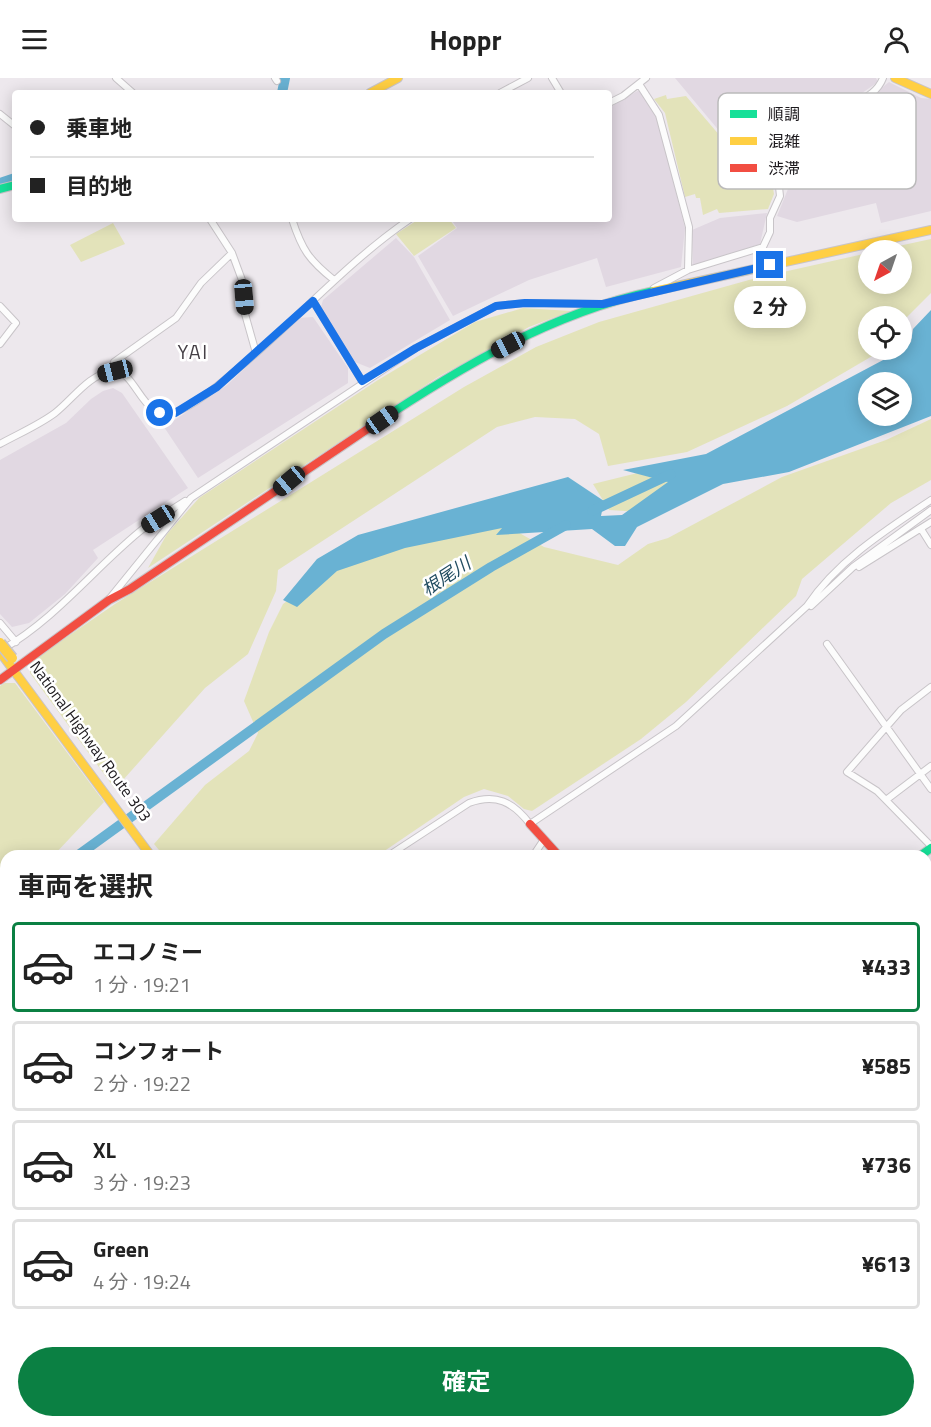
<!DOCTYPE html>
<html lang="ja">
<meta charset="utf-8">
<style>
body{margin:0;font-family:"Titillium Web","Noto Sans JP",sans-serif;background:#f2f2f2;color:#222;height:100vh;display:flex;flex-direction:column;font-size:22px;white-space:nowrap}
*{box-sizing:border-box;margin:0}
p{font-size:20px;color:#767676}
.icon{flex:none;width:33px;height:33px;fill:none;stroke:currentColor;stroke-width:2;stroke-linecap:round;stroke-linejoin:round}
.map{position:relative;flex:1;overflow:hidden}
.details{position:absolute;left:0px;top:772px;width:932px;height:578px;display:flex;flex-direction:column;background:#fff;border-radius:18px 18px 0 0;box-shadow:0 3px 15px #0003}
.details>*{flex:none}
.hud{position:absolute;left:12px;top:12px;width:600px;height:132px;border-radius:6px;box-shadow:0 3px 15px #0003;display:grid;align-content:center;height:132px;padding:0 18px;background:#fff}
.needle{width:39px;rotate:220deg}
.fabs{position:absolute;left:858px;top:162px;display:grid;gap:12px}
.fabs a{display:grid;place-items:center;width:54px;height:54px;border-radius:50%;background:#fff;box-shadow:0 3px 15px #0003;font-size:30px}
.end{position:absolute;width:27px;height:27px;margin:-14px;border:8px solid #1a73e8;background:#fff;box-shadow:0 0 0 3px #fff}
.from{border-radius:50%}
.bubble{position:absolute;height:42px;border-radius:21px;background:#fff;box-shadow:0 3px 15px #0003;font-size:20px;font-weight:700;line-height:42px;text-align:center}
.car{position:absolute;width:18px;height:36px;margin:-18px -9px;border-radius:8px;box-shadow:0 0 4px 2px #0007;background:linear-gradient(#222 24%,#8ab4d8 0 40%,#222 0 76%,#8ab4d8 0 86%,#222 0)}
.hud b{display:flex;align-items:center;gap:21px;height:57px;font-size:22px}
.hud b+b{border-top:2px solid #e0e0e0}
.hud i{width:15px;height:15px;background:#222}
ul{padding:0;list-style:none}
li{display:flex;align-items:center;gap:18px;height:90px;margin:0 12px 9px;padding:0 6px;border:3px solid #e0e0e0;border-radius:6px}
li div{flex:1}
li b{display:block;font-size:22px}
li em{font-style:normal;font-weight:700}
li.on{border-color:#0b8043}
li>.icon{width:54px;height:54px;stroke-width:1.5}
h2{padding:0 18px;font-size:27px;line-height:72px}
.primary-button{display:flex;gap:12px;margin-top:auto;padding:12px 18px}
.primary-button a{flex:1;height:69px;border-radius:36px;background:#0b8043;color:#fff;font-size:24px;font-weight:700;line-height:69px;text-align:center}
header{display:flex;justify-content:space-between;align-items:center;height:78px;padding:0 18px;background:#fff;font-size:27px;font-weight:700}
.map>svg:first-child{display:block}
.built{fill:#e1d8e2}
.green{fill:#e3e3ba}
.water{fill:#69b2d3;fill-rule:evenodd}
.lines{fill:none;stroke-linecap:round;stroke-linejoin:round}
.stream{stroke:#69b2d3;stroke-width:1.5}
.river{stroke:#69b2d3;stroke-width:10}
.street-casing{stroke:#c8c4c8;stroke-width:8}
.fast-casing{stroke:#c8c4c8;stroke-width:10}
.slow-casing{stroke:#c8c4c8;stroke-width:10}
.jam-casing{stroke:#c8c4c8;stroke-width:10}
.street{stroke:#fcfcfc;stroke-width:6}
.fast{stroke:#16e098;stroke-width:8}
.slow{stroke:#ffcf43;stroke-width:8}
.jam{stroke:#f24e42;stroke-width:8}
.slow-bridge-casing{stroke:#c8c4c8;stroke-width:13;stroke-linecap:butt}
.slow-bridge{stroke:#ffcf43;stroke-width:10}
.route{stroke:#1a73e8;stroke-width:8}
.labels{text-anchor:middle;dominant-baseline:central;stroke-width:5;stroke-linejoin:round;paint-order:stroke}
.street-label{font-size:16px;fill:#1c191d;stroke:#fff}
.water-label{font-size:18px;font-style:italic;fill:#224d61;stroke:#fff}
.quarter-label{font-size:20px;letter-spacing:1.5px;fill:#453f46;stroke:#fff}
.key{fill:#fff;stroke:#bbbabb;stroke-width:1.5}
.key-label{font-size:16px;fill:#1c191d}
</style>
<header><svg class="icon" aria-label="menu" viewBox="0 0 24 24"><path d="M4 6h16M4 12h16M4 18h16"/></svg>Hoppr<svg class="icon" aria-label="person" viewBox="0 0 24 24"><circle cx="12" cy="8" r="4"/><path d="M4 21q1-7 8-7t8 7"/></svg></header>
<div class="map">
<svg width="931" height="1349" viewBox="0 0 931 1349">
<rect width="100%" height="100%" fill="#ede8ed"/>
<!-- built -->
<path class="built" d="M675 0H876L878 4 836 33 787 84 756 97Z
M889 4 921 20 931 21V133L881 145 876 125 797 144 777 138 788 111 783 93 794 88 809 69Z
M639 12 657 40 685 150 681 189 606 209 597 180 529 202 453 238 418 178 457 150 451 141H609V30Z
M767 135 760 166 693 188 692 152 720 140Z
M396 160 414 179 450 242 370 290 355 284 321 229 323 222Z
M313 239 348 290V305L198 400 164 349 227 307 298 240Z
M113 310 122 315 188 410 93 472 98 480 65 516 29 545 12 549 0 536V382L66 345 91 321 103 313Z"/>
<!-- green -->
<path class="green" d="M666 17 667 21 686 18 755 99 770 93 774 116 768 131 719 135 717 131 703 137 700 120H696L695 116 685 119 665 35 654 21Z
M419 141H449L456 150 414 178 396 156Z
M113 145 125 166 81 184 70 167Z
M931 161V215L902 244V238H868V272H878L874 277 787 328 687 374 608 388 599 356 575 341 535 339 497 349 278 492 276 513 248 576 205 610 115 711 30 595 32 583 115 526 464 309 536 269 599 244 756 200 868 175V206H902V172H880Z
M523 230 571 233 529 249 438 299 148 490 167 456 199 420 378 302 475 244Z
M931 341V402L891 425 802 501 796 518 686 624 641 661 532 733 524 731 508 718 484 711 464 719 377 778H164L154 766 205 707 249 673 258 655 244 623 269 554 283 526 345 482 495 441 544 469 618 487 648 466 668 460 782 399 886 362Z
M670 387 732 390 656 435 609 432 593 406Z
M5 605H15L104 724 53 778H6V804L0 805V608Z
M6 861V936H0V867Z
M6 942V1042L0 1046V947Z"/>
<!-- water -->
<path class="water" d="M931 232V338L789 394 723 406 637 449 625 468H615L592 451 496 457 502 450 405 470 337 493 297 529 283 522 317 481 358 457 568 399 604 423 601 438 622 437 668 404 623 392 706 376 902 272 911 264 913 251ZM868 304H902V338H868Z"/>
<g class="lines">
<!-- stream -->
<path class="stream" d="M554 1344 555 1345
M777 1344 789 1349
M598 1349 626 1344"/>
<!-- river -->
<path class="river" d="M282 15 285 0
M0 105 15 100
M592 433 671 396
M77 778 384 556 491 489 566 447
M0 841 6 836
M926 1215 931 1208
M813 1349 818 1344"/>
<defs>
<path id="street" d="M116 0 133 15
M275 0 277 3
M552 0 561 15
M639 6 659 37 689 149 688 192
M500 15 528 0
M609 25 623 18 646 0
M0 36 15 48
M210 141 232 175 242 202 245 236 256 275
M292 141C302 172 309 182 334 202
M654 210 688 192 763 169 770 154V140L780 118 777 91C805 81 819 54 840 35 855 23 876 19 883 0
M313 223 362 303
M0 228 16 245 0 266
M115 293 114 284 176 240 201 205 232 175
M0 366C18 356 39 347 55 335 73 321 89 296 113 293 137 291 142 347 176 334 201 324 225 301 246 284 301 237 350 182 410 141
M921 451 931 467
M859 489 931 444
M110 520 191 420 416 270 496 228 525 225 599 226
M811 528 853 489 931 432
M0 545 16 564
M827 566 931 711
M3 571C55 541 93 492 139 454 153 442 170 433 185 423
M931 609 901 632 847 694 877 713 931 768
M886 722 931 688
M388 778 469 725C496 715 513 724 530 746L676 648 807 528C837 483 886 452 931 422
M533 778 543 763
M926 836 931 842
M926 893 931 888
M926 927 931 926
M926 939 931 951
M926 1022 931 1021
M0 1052 6 1048
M0 1073 6 1069
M926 1088 931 1087
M0 1106 6 1115
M926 1141 931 1137
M0 1157 6 1166
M926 1188 931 1181
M0 1210 6 1218
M926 1242 931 1234
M926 1294 931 1299
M0 1296 6 1292
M256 1344 261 1349
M401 1344 407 1349
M501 1344 506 1349
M592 1344H595
M713 1349 715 1344
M794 1349 798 1344
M835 1349 840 1344"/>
<path id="fast" d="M0 111 15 107
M372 348C459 290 551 235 654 213
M920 778 931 770
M0 1225 6 1233
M566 1344 567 1349"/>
<path id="slow" d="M895 0 931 16
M370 15 398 0
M654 213 931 152
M0 574 151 778
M13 1349 20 1344
M135 1349 141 1344
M446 1349 449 1344"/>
<path id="jam" d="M0 602 109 522 130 511 372 348
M530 746 559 778
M86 1344 89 1349"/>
</defs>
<!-- street casing -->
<use href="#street" class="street-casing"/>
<!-- fast casing -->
<use href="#fast" class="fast-casing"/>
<!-- slow casing -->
<use href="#slow" class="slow-casing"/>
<!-- jam casing -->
<use href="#jam" class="jam-casing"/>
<!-- street -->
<use href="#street" class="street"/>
<!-- fast -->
<use href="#fast" class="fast"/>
<!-- slow -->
<use href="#slow" class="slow"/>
<!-- jam -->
<use href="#jam" class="jam"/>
<defs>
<path id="slow-bridge" d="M0 565 12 580"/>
</defs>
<!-- slow-bridge casing -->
<use href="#slow-bridge" class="slow-bridge-casing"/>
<!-- slow-bridge -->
<use href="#slow-bridge" class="slow-bridge"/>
</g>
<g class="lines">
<!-- route -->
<path class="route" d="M160 335H175L217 309 313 223 362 303 416 270 496 228 525 225 603 226 770 187"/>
</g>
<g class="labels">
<!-- street labels -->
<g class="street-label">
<text transform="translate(91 663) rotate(54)">National Highway Route 303</text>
</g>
<!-- water labels -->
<g class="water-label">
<text transform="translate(446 498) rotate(-33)">根尾川</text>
</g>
<!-- quarter labels -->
<g class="quarter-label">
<text x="193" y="273">YAI</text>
</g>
</g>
<!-- legend -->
<rect x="718" y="15" width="198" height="96" rx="9" class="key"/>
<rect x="730" y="32" width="27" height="8" fill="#16e098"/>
<rect x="730" y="59" width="27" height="8" fill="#ffcf43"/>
<rect x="730" y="86" width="27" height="8" fill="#f24e42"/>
<g class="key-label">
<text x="768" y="42">順調</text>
<text x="768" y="69">混雑</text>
<text x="768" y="96">渋滞</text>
</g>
</svg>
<div class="fabs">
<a><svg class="needle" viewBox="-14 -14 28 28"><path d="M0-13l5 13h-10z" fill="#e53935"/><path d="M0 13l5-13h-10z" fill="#767676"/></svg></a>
<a><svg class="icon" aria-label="locate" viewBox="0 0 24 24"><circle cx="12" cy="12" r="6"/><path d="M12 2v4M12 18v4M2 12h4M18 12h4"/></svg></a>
<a><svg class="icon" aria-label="layers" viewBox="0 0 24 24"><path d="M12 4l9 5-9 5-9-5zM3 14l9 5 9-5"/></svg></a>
</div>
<i class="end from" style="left:160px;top:335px"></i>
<i class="end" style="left:770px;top:187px"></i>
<div class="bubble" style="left:734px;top:208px;width:72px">2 分</div>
<i class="car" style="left:244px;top:219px;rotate:175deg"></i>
<i class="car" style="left:508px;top:267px;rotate:242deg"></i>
<i class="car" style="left:115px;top:293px;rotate:256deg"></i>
<i class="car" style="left:382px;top:342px;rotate:55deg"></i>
<i class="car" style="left:289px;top:403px;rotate:230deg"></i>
<i class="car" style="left:158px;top:441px;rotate:238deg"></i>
<div class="hud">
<b><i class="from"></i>乗車地</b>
<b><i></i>目的地</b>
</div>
<section class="details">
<h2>車両を選択</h2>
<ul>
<li class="on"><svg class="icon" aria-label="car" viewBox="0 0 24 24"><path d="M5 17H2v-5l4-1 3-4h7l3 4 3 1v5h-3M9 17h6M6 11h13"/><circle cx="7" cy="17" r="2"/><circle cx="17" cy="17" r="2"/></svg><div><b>エコノミー</b><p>1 分 · 19:21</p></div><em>¥433</em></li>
<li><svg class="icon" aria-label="car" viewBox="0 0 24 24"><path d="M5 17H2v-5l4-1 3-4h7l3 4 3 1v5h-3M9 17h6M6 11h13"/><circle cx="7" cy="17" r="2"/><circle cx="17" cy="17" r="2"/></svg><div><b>コンフォート</b><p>2 分 · 19:22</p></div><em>¥585</em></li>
<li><svg class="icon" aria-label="car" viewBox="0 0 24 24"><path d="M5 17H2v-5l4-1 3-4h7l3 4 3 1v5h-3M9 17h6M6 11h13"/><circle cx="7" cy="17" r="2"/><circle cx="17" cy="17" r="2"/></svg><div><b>XL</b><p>3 分 · 19:23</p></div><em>¥736</em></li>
<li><svg class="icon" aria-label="car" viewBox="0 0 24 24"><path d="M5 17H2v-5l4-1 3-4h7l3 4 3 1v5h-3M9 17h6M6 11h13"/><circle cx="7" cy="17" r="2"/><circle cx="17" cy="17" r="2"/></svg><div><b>Green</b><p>4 分 · 19:24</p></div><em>¥613</em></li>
</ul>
<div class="primary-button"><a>確定</a></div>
</section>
</div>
